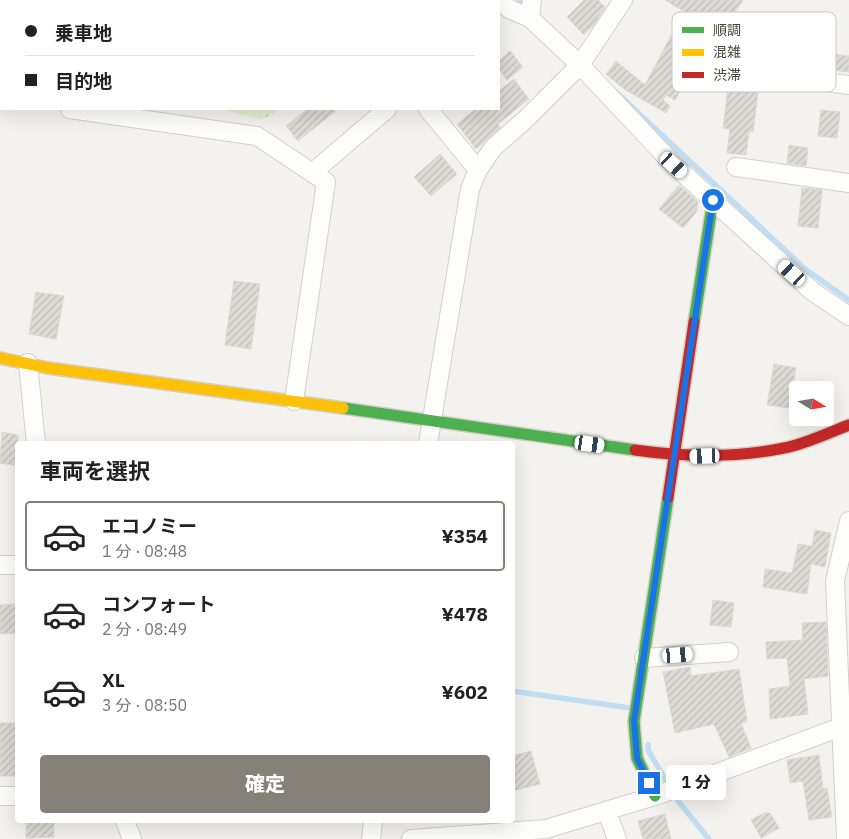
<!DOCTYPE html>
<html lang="ja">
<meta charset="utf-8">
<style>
body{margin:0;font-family:"IBM Plex Sans","Noto Sans JP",sans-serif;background:#f2f2f2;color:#222;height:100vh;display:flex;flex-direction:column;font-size:19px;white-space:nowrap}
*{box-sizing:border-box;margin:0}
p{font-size:16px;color:#767676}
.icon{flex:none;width:28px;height:28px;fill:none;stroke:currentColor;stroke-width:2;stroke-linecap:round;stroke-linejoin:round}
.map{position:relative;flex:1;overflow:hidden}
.panel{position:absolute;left:15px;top:441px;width:500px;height:382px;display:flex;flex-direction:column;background:#fff;border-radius:5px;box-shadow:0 5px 20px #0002}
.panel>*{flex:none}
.guide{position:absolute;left:0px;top:0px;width:500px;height:110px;box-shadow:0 5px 20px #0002;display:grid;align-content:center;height:110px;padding:0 25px;background:#fff}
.needle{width:32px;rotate:101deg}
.buttons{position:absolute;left:789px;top:381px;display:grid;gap:10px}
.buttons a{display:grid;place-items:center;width:45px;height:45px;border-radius:5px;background:#fff;box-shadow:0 5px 20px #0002;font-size:25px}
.end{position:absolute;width:22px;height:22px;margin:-11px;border:6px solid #1a73e8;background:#fff;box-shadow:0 0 0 2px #fff}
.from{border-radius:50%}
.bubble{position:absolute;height:35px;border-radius:5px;background:#fff;box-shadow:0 5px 20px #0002;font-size:16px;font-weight:800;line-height:35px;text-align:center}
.car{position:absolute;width:15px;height:30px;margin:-15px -8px;border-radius:6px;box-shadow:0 0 4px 1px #0007;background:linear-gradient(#fff 24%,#345 0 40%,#fff 0 76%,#345 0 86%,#fff 0)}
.guide b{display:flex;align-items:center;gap:18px;height:48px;font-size:19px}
.guide b+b{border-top:1px solid #e0e0e0}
.guide i{width:12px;height:12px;background:#222}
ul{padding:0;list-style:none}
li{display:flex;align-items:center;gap:15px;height:70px;margin:0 10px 8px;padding:0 15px;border:2px solid transparent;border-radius:5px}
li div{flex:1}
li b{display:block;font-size:19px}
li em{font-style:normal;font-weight:800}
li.on{border-color:#868178}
li>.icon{width:45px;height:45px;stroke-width:1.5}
h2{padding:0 25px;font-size:22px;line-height:60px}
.button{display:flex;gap:10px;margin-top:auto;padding:10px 25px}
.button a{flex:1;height:58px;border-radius:5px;background:#868178;color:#fff;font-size:20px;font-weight:800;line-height:58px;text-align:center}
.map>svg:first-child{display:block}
.forest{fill:url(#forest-firs)}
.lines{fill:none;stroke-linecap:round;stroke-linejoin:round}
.stream{stroke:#c0ddf1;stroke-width:5.5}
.building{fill:url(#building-hatch);stroke:#dcd9d4}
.street-casing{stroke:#d2d0cb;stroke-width:20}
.fast-casing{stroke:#d3cfc5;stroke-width:14}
.slow-casing{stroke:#d3cfc5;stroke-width:14}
.jam-casing{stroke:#d3cfc5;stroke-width:14}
.street{stroke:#fdfdfc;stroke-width:18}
.fast{stroke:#4caf50;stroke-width:11}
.slow{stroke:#ffc107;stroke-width:11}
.jam{stroke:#c62828;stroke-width:11}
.route{stroke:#1a73e8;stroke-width:6}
.key{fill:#fff;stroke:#c9c7c4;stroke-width:1}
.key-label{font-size:14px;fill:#4b4439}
</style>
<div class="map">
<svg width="849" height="839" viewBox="0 0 849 839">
<defs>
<pattern id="forest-firs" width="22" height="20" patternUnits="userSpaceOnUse" patternTransform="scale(1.25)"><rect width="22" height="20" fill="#e1eecf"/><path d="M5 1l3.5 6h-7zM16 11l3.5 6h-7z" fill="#c3cdb2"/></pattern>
<pattern id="building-hatch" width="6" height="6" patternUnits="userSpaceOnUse" patternTransform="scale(1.25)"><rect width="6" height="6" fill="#dedbd6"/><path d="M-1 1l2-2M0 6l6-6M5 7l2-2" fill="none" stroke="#c0bdb8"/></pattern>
</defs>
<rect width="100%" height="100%" fill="#f4f2ee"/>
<!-- forest -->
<path class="forest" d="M222 109H277L275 113 260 120Z"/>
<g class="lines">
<!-- stream -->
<path class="stream" d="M519 0 527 8
M616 92 805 269 849 300
M512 691 630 708
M648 745V750L678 801 709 839"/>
</g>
<!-- building -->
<path class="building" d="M584 0H598L605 7 593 26 584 35 567 17Z
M665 0H743L720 33Z
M671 36 708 49 693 68 675 100 666 95 663 100 670 106 666 113 624 89 606 74 616 61 645 85Z
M769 47 849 56V72L762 62Z
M510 51 523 67 507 80 499 69V61Z
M514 79 529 99 498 124 500 128 476 149 457 124 476 109H499V91Z
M729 80 759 84 753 132 749 131 746 155 727 153 730 129 723 128Z
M308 109H338L298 141 286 126Z
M821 110 840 112 837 138 818 136Z
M789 145 808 148 806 166 787 163Z
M440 154 457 174 431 196 414 177Z
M679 185 698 202 697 211 683 228 659 209Z
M802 188 822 190 818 228 798 226Z
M234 281 260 284 251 349 225 345Z
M36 292 64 296 56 339 29 334Z
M774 364 796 368 789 408 767 405Z
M2 432 18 435V466L0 463Z
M815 530 831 533 825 567 811 564 807 594 763 587 765 569 792 573 798 544 812 546Z
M713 600 734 603 731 627 710 625Z
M18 604V633L0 634V605Z
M826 622 828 676 804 679 808 714 770 719 769 689 790 686 787 658 767 659 766 642 803 640 802 623Z
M690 667 691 676 739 669 747 722 741 723 751 748 729 757 714 724 675 733 663 672Z
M0 723H18V776H0Z
M531 751 540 784 512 791V756Z
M819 755 823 789 827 788 832 817 809 820 803 781 790 783 787 760Z
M764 813H770L779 828 761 838 751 820Z
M665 814 671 839H643L638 821Z
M26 821H54V837L26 838Z"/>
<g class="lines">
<defs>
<path id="street" d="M339 0 340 1
M500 0 509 9 530 18
M532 0 530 18 580 65 674 165 812 291 849 316
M394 1 395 0
M757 73 849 85
M0 99H1
M70 109 257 136 326 182 294 401
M428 109 478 170
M736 167 849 183
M312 173 387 109
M28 363 36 444
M428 444 470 189 478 170 493 148 526 119 580 65 623 0
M0 565H18
M644 658 729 652
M0 796H18
M607 812 617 839
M125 821 132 839
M371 839 373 821
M411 839 546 829 655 796 841 727
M846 839 835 581 849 521"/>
<path id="fast" d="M694 322 713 200
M343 408 635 450
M655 796 637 758 634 721 668 498"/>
<path id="slow" d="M0 358 48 368 343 408"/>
<path id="jam" d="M635 450C684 457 735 458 784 448 806 444 828 433 849 425
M668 498 694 322"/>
</defs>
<!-- street casing -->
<use href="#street" class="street-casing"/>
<!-- fast casing -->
<use href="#fast" class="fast-casing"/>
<!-- slow casing -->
<use href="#slow" class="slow-casing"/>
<!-- jam casing -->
<use href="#jam" class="jam-casing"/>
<!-- street -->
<use href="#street" class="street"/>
<!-- fast -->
<use href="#fast" class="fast"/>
<!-- slow -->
<use href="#slow" class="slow"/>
<!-- jam -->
<use href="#jam" class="jam"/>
</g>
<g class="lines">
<!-- route -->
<path class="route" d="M649 783 637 758 634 721 713 200"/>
</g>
<!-- legend -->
<rect x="672" y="12" width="164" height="80" rx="8" class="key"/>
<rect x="682" y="27" width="22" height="6" fill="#4caf50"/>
<rect x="682" y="49" width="22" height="7" fill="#ffc107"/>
<rect x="682" y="72" width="22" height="6" fill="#c62828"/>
<g class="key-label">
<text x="713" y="35">順調</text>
<text x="713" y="57">混雑</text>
<text x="713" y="80">渋滞</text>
</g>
</svg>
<div class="buttons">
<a><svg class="needle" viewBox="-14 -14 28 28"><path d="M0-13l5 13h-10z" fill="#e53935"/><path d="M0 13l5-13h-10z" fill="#767676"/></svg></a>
</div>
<i class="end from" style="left:713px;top:200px"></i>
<i class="end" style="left:649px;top:783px"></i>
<div class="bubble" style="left:666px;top:765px;width:60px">1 分</div>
<i class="car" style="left:674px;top:165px;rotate:132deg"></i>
<i class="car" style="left:792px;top:273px;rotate:312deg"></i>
<i class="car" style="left:590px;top:444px;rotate:98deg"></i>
<i class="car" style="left:705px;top:456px;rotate:268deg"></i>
<i class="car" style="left:678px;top:655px;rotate:86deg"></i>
<div class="guide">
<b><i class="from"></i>乗車地</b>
<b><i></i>目的地</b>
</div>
<section class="panel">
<h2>車両を選択</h2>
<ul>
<li class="on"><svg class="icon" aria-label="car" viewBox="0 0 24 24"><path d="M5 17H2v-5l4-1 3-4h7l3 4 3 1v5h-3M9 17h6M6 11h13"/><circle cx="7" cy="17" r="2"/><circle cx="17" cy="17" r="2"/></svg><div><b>エコノミー</b><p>1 分 · 08:48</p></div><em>¥354</em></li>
<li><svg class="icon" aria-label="car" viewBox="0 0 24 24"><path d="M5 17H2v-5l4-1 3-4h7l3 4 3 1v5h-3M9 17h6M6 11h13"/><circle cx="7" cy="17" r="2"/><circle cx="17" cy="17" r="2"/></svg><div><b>コンフォート</b><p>2 分 · 08:49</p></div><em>¥478</em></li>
<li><svg class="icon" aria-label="car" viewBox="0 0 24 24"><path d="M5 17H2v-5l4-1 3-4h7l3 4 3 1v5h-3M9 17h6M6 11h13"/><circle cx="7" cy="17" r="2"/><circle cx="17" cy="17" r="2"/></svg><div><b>XL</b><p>3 分 · 08:50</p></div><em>¥602</em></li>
</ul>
<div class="button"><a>確定</a></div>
</section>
</div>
